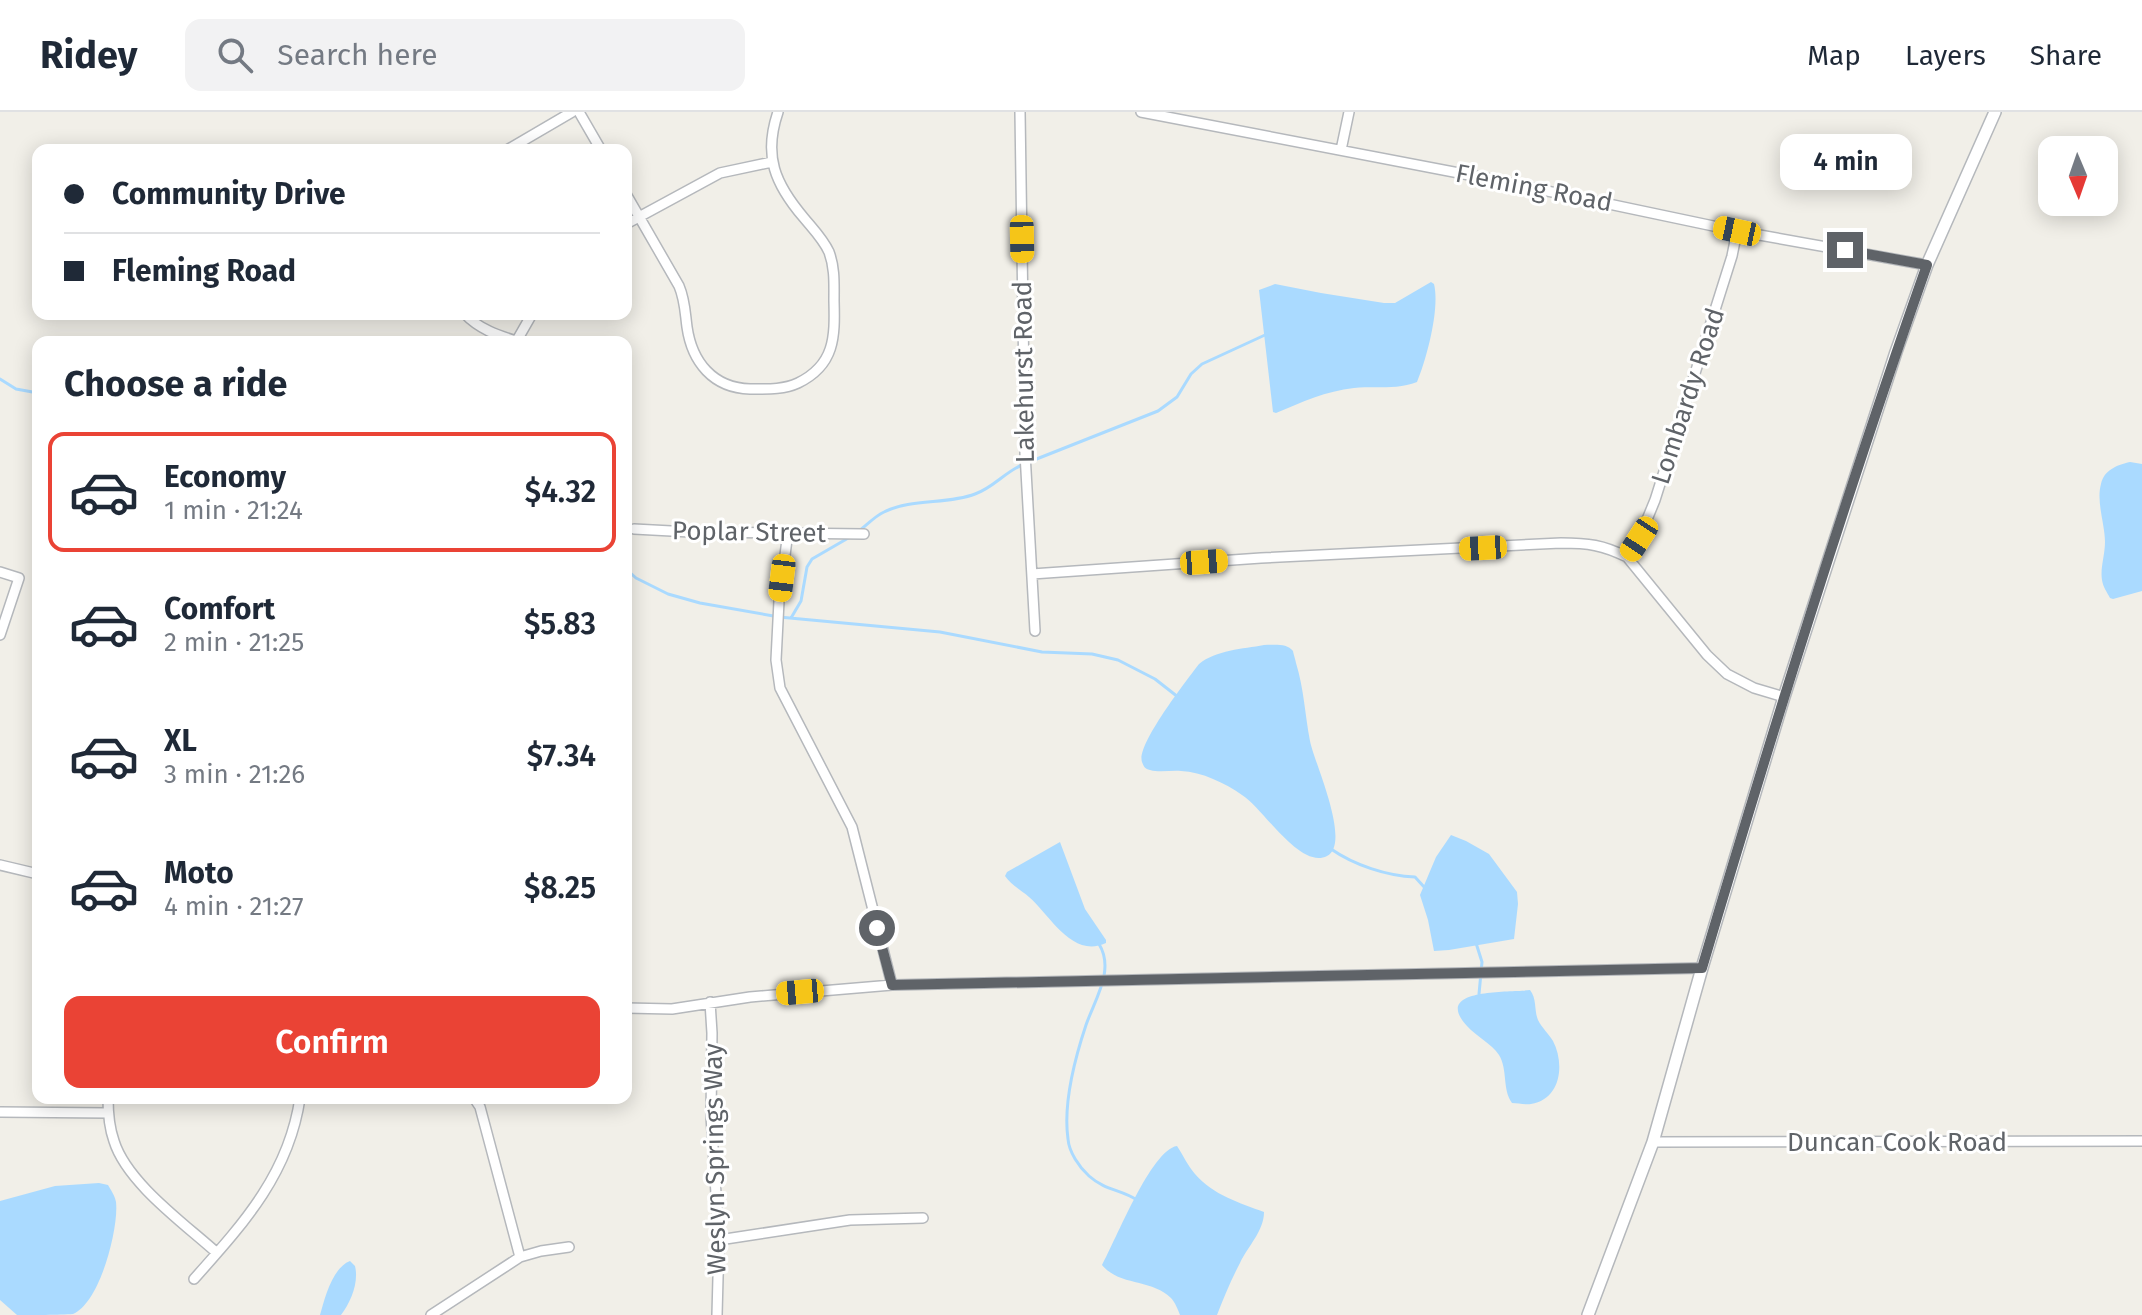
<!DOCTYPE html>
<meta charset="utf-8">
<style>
body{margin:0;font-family:"Fira Sans",sans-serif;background:#f2f2f3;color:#1f2937;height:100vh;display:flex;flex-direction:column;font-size:30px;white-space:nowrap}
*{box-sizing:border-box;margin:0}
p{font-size:26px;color:#747a83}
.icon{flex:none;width:44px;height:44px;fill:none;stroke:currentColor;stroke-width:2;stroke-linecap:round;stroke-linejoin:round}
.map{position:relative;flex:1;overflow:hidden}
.side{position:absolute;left:32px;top:224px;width:600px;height:768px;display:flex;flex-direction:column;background:#fff;border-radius:16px;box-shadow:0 4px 20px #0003}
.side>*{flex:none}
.top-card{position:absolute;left:32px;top:32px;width:600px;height:176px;border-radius:16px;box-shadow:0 4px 20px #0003;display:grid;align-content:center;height:176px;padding:0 32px;background:#fff}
.needle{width:52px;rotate:178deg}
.buttons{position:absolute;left:2038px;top:24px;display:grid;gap:16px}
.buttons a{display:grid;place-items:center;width:80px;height:80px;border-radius:16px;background:#fff;box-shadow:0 4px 20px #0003;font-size:40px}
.end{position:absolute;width:36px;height:36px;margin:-18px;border:10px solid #5f6368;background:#fff;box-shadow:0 0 0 4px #fff}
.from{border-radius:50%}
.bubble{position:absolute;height:56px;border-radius:16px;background:#fff;box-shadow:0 4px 20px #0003;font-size:26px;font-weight:600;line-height:56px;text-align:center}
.car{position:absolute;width:24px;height:48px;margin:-24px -12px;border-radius:10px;box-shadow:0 0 6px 2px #0007;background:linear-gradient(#f5c518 24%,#345 0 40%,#f5c518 0 76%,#345 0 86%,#f5c518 0)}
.top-card b{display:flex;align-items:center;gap:28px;height:76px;font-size:30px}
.top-card b+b{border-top:2px solid #e0e1e3}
.top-card i{width:20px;height:20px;background:#1f2937}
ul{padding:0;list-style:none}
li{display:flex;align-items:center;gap:24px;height:120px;margin:0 16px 12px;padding:0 16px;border:4px solid transparent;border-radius:16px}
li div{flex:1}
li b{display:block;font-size:30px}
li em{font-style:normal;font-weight:600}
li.selected{border-color:#ea4335}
li>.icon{width:72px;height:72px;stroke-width:1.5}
h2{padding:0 32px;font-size:36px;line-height:96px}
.action{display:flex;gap:16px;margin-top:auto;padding:16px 32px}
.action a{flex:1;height:92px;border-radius:16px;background:#ea4335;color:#fff;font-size:32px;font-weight:600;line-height:92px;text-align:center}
header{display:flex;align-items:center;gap:48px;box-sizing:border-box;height:112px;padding:0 40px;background:#fff;border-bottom:2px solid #e0e1e3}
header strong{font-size:38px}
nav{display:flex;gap:44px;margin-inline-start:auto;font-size:28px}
.search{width:560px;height:72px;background:#f2f2f3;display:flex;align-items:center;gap:20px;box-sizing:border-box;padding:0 28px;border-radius:16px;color:#747a83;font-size:30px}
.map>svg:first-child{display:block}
.water{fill:#aadaff}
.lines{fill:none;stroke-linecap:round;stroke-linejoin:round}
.stream{stroke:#aadaff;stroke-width:3}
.minor-casing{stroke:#b5b8bc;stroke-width:12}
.tertiary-casing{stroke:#b5b8bc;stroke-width:14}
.minor{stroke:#fff;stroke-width:9}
.tertiary{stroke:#fff;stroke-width:11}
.route{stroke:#5f6368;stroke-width:10}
.labels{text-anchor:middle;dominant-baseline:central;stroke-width:6;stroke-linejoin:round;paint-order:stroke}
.street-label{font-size:26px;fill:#5f6368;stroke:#fff}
</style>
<header>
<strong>Ridey</strong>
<div class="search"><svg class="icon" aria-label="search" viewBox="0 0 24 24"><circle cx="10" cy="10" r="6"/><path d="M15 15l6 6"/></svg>Search here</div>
<nav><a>Map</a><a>Layers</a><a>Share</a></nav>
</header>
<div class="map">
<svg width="2142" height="1203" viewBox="0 0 2142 1203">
<rect width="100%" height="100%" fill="#f1efe8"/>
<!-- water -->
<path class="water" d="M1431 170 1434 172C1440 196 1427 246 1417 270 1397 278 1375 274 1354 276 1326 279 1302 290 1276 301L1273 300 1259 178 1275 172 1321 181 1384 191H1395Z
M2130 350 2142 352V479L2113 487 2110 486C2107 480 2103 475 2102 468 2100 456 2105 443 2105 430 2105 412 2096 390 2101 372 2104 358 2117 353 2130 350Z
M1264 533C1274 533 1287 531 1293 539 1293 540 1296 550 1296 551 1304 577 1305 603 1310 629 1314 650 1352 731 1327 744 1300 758 1263 696 1242 683 1225 671 1202 660 1181 659 1171 658 1160 661 1150 658 1145 657 1144 655 1142 650 1136 633 1187 568 1199 552 1216 538 1243 537 1264 533Z
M1451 723 1466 729 1489 742 1517 780 1518 792 1514 827 1449 838 1434 839 1428 808 1420 783 1436 745Z
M1060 730 1085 797 1106 828V831C1072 847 1050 803 1029 785 1021 778 1011 773 1005 764L1007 760Z
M1530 878C1537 887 1534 898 1538 908 1542 916 1549 922 1553 929 1565 952 1561 987 1531 992 1525 993 1518 991 1512 991 1502 977 1508 958 1499 943 1492 932 1476 924 1467 914 1431 875 1511 881 1530 878Z
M1177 1034C1183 1043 1188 1054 1195 1062 1213 1083 1240 1091 1264 1100 1264 1119 1248 1134 1240 1151 1231 1168 1224 1185 1217 1203H1180C1178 1198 1175 1190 1171 1186 1152 1167 1119 1174 1102 1153 1116 1128 1151 1038 1177 1034Z
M99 1071 108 1073C111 1078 115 1084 116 1090 119 1116 100 1191 73 1202 60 1203 32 1203 17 1203L0 1188V1089L55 1074Z
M350 1149 355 1154C359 1170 351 1190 341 1203H320C325 1186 332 1156 350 1149Z"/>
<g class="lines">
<!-- stream -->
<path class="stream" d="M0 267 16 277 38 281
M1029 350 1158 299 1177 285 1191 262 1202 252 1265 223 1268 224
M859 419C867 413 875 404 884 400 912 386 947 393 975 382 993 376 1005 360 1022 353
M626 457 636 466 668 482 700 491 779 505 940 520 1042 540 1092 542 1118 548 1155 567 1178 585
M791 506 801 489 807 455 812 447 850 425
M1331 737C1354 753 1387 764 1415 765L1425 776
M1476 831 1482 850 1479 882 1481 885
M1099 832C1115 858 1095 887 1086 913 1075 946 1063 992 1068 1027 1069 1040 1079 1055 1089 1064 1106 1079 1120 1077 1137 1088"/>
<defs>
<path id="minor" d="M579 0 601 38
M1020 0 1025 341 1035 519
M1141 0 1485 66 1737 119 1927 153
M507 38 572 0
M1341 38 1349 0
M626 82 679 174C685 188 685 200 687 215 692 250 713 276 750 277 766 277 783 278 798 271 835 253 835 225 834 189 834 172 835 156 829 140 823 127 813 117 804 106 775 72 763 44 778 0
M626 112 720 61 772 50
M465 202C479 217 497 223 516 229
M516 230 532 202
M634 417 690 420 864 422
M788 420 779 489 776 548 780 576 852 715 892 873
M1627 445 1639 427 1655 388 1732 144 1737 119
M0 460 19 466 0 523
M1032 462 1261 446 1561 431C1588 431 1603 433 1627 445L1707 543 1727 562 1754 576 1784 585
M0 753 38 762
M710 890 712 921 711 1004 719 1128 717 1203
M626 896 672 897 750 885 892 873 1702 856
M108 986C108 1000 109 1015 114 1029 127 1071 185 1112 217 1141
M474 986 480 995 520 1145
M0 1000 108 1001
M1653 1030 2142 1029
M719 1128 850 1108 923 1106
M194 1167C243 1112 289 1062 300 986
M431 1203 520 1145 541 1139 569 1135"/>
<path id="tertiary" d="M1588 1203 1653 1030 1702 856 1784 585 1896 240 1927 153 1995 0"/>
</defs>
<!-- minor casing -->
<use href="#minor" class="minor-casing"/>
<!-- tertiary casing -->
<use href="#tertiary" class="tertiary-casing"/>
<!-- minor -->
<use href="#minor" class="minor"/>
<!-- tertiary -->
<use href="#tertiary" class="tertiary"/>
</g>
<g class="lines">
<!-- route -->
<path class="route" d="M877 816 892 873 1702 856C1772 620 1845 385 1927 153L1845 138"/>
</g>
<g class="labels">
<!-- street labels -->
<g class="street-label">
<text transform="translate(1534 76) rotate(11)">Fleming Road</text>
<text transform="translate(1024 260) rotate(-91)">Lakehurst Road</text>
<text transform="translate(1688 284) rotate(-72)">Lombardy Road</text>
<text transform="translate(749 420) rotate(1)">Poplar Street</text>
<text x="1897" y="1030">Duncan Cook Road</text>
<text transform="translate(715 1047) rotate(-91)">Weslyn Springs Way</text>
</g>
</g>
</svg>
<div class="buttons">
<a><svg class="needle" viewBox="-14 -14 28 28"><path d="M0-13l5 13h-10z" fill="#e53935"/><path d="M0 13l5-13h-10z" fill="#747a83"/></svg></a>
</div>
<i class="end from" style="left:877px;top:816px"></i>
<i class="end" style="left:1845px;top:138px"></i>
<div class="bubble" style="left:1780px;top:22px;width:132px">4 min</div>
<i class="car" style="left:1737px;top:119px;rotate:282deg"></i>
<i class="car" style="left:1022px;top:127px;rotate:179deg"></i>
<i class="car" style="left:1639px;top:427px;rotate:213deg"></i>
<i class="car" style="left:1483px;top:436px;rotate:267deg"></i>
<i class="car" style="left:1204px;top:450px;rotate:86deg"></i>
<i class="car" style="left:782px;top:466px;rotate:187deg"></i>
<i class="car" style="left:800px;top:880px;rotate:265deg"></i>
<div class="top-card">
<b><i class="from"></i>Community Drive</b>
<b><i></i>Fleming Road</b>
</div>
<section class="side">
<h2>Choose a ride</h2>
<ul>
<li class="selected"><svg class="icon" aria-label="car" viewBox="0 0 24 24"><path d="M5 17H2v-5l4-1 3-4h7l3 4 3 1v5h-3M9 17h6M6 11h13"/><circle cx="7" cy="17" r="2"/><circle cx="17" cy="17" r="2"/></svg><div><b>Economy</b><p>1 min · 21:24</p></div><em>$4.32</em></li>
<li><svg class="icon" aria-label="car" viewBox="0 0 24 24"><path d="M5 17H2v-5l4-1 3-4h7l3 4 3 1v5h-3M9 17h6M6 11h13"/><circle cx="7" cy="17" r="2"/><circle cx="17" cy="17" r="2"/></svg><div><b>Comfort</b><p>2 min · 21:25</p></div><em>$5.83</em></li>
<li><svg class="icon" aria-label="car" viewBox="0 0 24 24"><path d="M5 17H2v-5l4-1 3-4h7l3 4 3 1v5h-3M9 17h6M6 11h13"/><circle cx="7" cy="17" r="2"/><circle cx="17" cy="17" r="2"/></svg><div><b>XL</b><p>3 min · 21:26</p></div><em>$7.34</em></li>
<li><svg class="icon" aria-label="car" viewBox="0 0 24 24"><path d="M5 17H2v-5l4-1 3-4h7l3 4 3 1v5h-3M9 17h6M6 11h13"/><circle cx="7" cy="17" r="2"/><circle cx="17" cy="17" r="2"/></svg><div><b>Moto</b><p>4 min · 21:27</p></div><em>$8.25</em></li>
</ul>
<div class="action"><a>Confirm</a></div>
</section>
</div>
